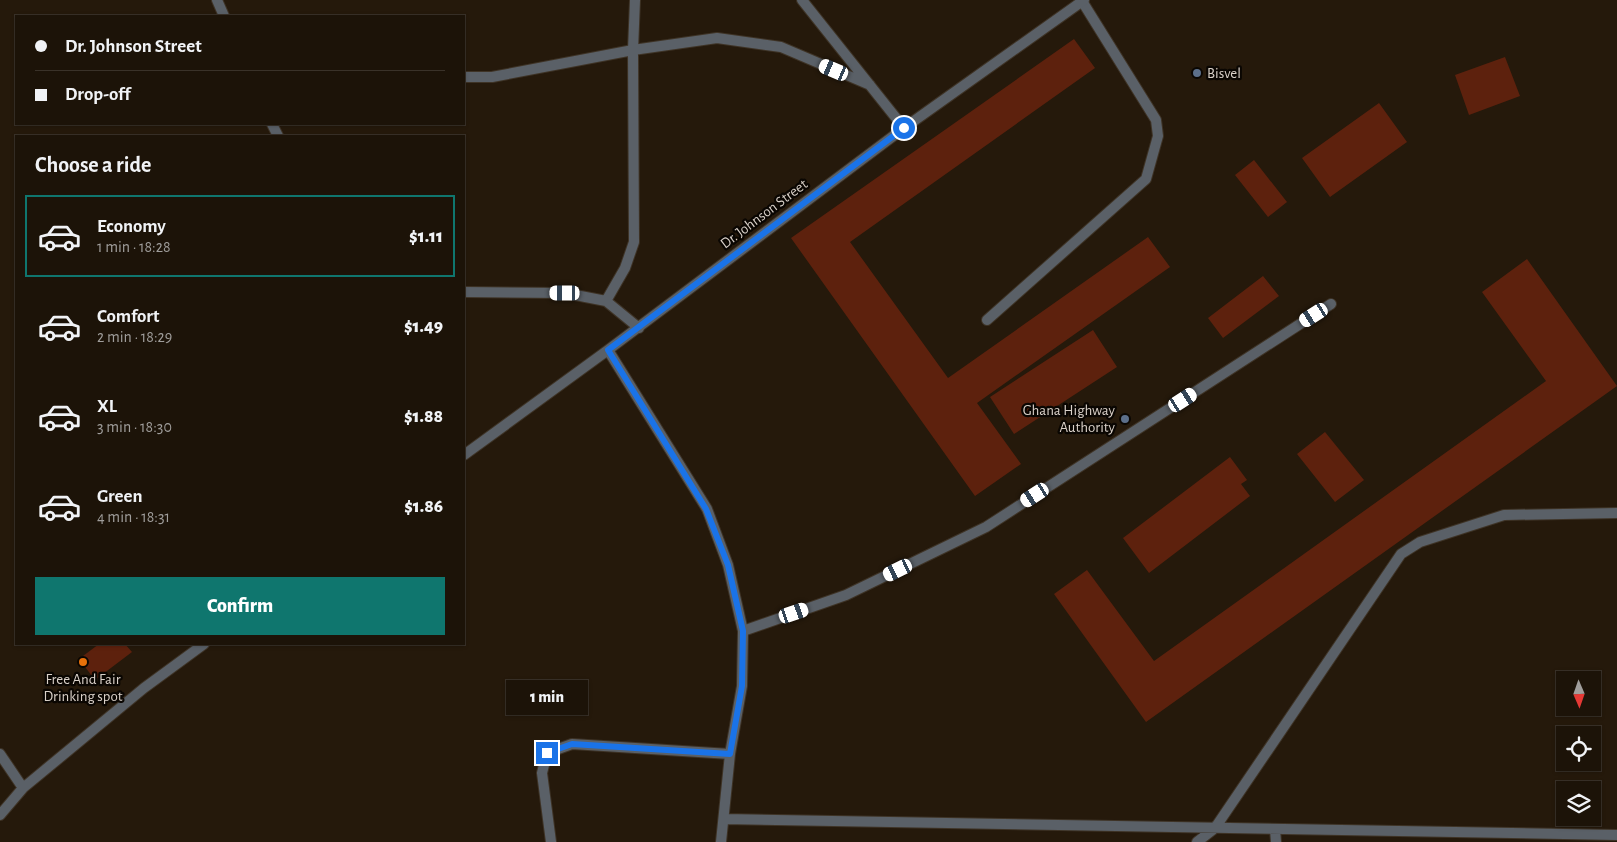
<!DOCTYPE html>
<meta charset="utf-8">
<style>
body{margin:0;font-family:"Alegreya Sans",sans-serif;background:#251c12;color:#f1f3f6;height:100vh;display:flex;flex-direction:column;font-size:19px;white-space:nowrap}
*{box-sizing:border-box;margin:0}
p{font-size:16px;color:#a09e9c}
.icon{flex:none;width:28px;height:28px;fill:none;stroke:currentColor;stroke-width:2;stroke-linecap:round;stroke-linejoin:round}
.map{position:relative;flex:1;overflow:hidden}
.drawer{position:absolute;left:15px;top:135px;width:450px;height:510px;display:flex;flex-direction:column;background:#1c1308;border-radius:0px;box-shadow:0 1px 4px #0004,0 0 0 1px #3a3229}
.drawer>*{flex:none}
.guide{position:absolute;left:15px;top:15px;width:450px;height:110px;border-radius:0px;box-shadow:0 1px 4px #0004,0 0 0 1px #3a3229;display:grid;align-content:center;height:110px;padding:0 20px;background:#1c1308}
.needle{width:32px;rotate:178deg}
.fabs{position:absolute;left:1556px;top:671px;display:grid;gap:10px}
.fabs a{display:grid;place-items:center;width:45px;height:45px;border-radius:0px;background:#1c1308;box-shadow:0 1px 4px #0004,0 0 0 1px #3a3229;font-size:25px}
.end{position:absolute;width:22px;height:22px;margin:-11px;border:6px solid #1a73e8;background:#fff;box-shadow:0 0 0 2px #fff}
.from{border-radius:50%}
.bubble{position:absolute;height:35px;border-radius:0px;background:#1c1308;box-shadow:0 1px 4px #0004,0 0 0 1px #3a3229;font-size:16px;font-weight:800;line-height:35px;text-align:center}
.car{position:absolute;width:15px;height:30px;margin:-15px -8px;border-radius:6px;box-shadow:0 0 4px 1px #0007;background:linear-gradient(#fff 24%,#345 0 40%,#fff 0 76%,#345 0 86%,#fff 0)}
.guide b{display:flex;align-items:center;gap:18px;height:48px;font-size:19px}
.guide b+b{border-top:1px solid #3a3229}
.guide i{width:12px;height:12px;background:#f1f3f6}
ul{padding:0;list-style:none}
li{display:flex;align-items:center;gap:15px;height:82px;margin:0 10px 8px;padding:0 10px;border:2px solid transparent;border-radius:0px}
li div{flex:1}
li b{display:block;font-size:19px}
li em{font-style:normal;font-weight:800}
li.active{border-color:#0f766e}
li>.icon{width:45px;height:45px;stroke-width:1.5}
h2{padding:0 20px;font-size:22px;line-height:60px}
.button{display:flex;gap:10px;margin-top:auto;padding:10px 20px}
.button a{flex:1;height:58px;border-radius:0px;background:#0f766e;color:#fff;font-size:20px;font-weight:800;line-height:58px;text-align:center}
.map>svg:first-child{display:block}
.building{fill:#5d210d}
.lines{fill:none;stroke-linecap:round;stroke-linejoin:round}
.service-casing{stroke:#3e3326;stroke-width:12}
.minor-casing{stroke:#3e3326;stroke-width:12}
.service{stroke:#5a6067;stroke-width:10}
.minor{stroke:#5a6067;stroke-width:10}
.route{stroke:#1a73e8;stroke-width:6}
.service-dot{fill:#5c6f8a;stroke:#0a0602;stroke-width:2}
.food-dot{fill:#e8710a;stroke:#0a0602;stroke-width:2}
.labels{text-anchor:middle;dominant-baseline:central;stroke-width:4.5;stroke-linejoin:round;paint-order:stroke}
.poi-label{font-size:15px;fill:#dad1c9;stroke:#0a0602;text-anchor:start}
.street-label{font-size:15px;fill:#dad1c9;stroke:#0a0602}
</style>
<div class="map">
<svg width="1617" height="842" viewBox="0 0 1617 842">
<rect width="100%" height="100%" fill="#25190b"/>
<!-- building -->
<path class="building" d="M1074 39 1095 68 850 242 948 378 1148 237 1170 267 977 403 1021 464 975 496 791 238Z
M1505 57 1520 96 1469 115 1455 75Z
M1379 103 1407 142 1330 197 1302 158Z
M1254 160 1287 202 1268 217 1235 175Z
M1527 259 1617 386 1146 722 1054 594 1087 570 1154 661 1546 381 1482 292Z
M1263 276 1279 296 1223 338 1208 318Z
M1093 330 1117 367 1014 434 990 397Z
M1325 432 1364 480 1335 502 1297 454Z
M1230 457 1247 480 1241 484 1250 496 1149 573 1123 538Z
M99 644H125L132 652 95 680 79 659Z"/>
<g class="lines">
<defs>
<path id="service" d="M987 320 1146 179 1158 136 1156 120 1082 1
M743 631 846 595 986 527 1331 304"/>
<path id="minor" d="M217 0 224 16
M802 0 904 128
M464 77H492L633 50 717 38 781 47 870 85
M272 124 278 136
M464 292 565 293 606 301 639 328
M606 301 625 268 634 242 633 50 635 0
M608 350 707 509 728 565 743 631 742 686 730 754 721 842
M464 455 608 350 904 128 1084 0
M0 754 23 788
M0 815 23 788 144 688 204 644
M724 819 1617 835
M1275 829 1276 842
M551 842 542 773 547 753 572 744 730 754
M1197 842 1215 828 1401 554 1420 542 1504 515 1617 513"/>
</defs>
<!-- service casing -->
<use href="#service" class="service-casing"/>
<!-- minor casing -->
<use href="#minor" class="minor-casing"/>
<!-- service -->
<use href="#service" class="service"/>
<!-- minor -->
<use href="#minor" class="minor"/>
</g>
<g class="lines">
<!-- route -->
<path class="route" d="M547 753 572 744 730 754 742 686 743 631 728 565 706 509 608 350 904 128"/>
</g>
<!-- markers -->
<g class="service-dot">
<circle cx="1197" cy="73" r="5"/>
<circle cx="1125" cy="419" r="5"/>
</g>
<circle class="food-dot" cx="83" cy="662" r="5"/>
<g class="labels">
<!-- poi labels -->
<g class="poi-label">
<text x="1207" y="73">Bisvel</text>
<text x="1115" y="410" text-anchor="end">Ghana Highway<tspan x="1115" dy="17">Authority</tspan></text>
<text x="83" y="679" text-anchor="middle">Free And Fair<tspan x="83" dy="17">Drinking spot</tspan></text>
</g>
<!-- street labels -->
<g class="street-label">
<text transform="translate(764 214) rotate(-37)">Dr. Johnson Street</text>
</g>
</g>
</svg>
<div class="fabs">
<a><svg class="needle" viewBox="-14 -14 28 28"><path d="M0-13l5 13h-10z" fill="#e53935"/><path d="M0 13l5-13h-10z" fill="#a09e9c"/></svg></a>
<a><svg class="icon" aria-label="locate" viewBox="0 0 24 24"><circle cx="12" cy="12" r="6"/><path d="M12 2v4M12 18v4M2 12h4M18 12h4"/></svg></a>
<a><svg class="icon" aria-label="layers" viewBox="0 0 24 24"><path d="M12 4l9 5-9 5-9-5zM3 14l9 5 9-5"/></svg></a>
</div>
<i class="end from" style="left:904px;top:128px"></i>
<i class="end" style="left:547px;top:753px"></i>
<div class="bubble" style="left:506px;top:680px;width:82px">1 min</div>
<i class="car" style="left:834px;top:70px;rotate:293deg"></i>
<i class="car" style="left:565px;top:293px;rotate:270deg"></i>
<i class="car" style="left:1314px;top:315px;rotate:238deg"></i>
<i class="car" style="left:1183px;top:400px;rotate:57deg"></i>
<i class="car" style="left:1035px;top:495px;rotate:237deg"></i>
<i class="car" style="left:898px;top:570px;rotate:244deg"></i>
<i class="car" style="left:794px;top:613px;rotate:71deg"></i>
<div class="guide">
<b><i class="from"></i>Dr. Johnson Street</b>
<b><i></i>Drop-off</b>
</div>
<section class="drawer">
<h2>Choose a ride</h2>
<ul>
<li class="active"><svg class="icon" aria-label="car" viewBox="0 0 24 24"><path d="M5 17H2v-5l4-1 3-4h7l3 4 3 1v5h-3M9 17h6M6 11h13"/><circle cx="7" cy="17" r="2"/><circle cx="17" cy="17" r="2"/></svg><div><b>Economy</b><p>1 min · 18:28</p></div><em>$1.11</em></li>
<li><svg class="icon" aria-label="car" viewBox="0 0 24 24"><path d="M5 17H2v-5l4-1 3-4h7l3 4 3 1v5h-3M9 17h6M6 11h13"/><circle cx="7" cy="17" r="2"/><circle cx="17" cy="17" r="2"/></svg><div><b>Comfort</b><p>2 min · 18:29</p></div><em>$1.49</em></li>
<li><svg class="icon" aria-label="car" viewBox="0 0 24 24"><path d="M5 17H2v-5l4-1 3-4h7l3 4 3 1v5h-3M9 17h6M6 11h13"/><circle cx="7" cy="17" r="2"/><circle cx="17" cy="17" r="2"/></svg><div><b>XL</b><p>3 min · 18:30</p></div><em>$1.88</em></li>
<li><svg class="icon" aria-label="car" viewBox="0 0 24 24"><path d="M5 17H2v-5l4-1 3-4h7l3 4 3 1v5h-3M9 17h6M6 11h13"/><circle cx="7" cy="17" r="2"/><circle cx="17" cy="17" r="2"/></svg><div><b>Green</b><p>4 min · 18:31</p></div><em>$1.86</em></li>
</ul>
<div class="button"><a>Confirm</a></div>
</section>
</div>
